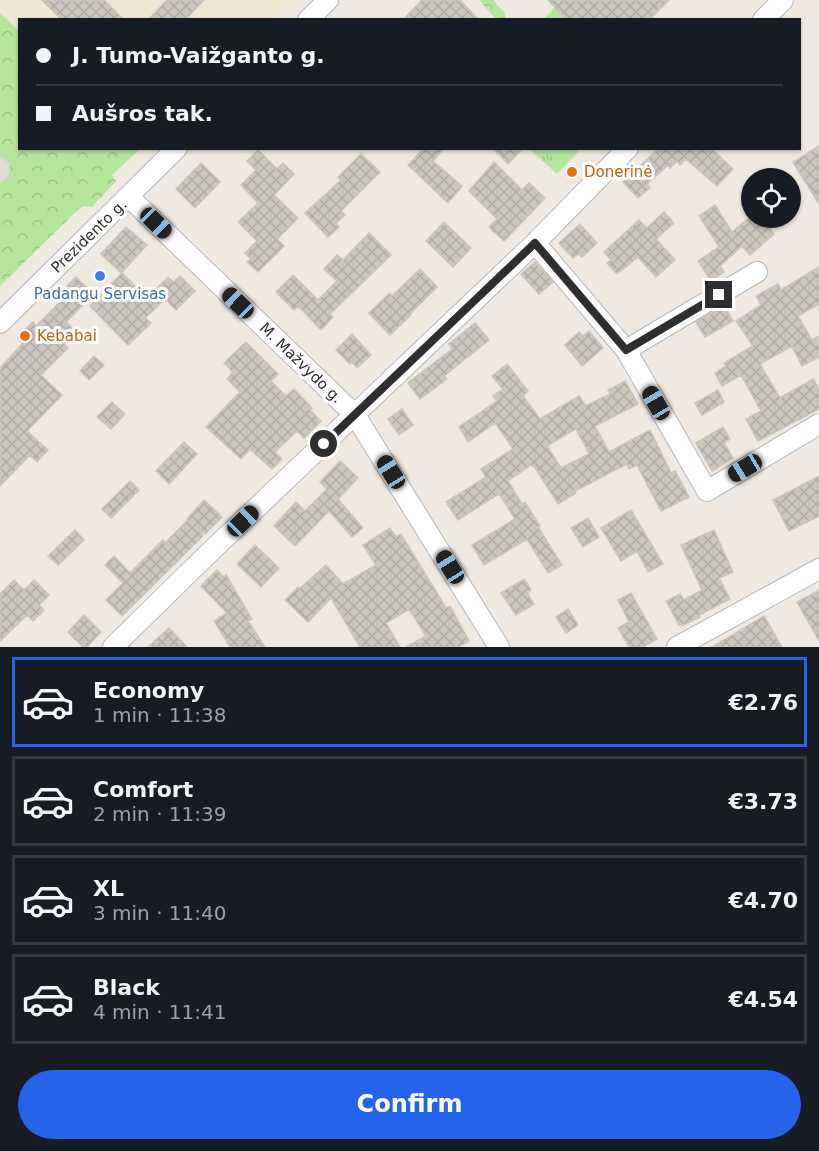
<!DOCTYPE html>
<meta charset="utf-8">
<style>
body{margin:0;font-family:"DejaVu Sans",sans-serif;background:#20242c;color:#f1f3f6;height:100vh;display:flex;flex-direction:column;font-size:22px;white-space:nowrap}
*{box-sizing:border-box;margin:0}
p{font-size:20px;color:#9ea1a6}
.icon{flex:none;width:33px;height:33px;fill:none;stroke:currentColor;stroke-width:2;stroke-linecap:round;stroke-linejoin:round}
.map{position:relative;height:647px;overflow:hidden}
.sheet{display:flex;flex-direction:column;background:#171b24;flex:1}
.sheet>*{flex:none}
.hud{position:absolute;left:18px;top:18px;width:783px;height:132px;border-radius:0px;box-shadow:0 2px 4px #0004;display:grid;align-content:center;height:132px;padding:0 18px;background:#171b24}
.fabs{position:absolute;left:741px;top:168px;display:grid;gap:12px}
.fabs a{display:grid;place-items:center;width:60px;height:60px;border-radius:50%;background:#171b24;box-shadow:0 2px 4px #0004;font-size:30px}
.end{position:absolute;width:27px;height:27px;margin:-14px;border:8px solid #2e2e2e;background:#fff;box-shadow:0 0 0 3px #fff}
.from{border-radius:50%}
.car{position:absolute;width:18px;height:36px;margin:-18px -9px;border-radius:8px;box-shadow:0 0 4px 2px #0007;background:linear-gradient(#222 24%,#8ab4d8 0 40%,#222 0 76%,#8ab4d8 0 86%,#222 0)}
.hud b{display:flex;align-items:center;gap:21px;height:57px;font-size:22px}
.hud b+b{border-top:2px solid #363941}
.hud i{width:15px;height:15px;background:#f1f3f6}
ul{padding:10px 0 0;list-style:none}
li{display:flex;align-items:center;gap:18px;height:90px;margin:0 12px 9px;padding:0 6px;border:3px solid #363941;border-radius:0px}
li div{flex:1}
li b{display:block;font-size:22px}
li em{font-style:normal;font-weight:600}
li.current{border-color:#2563eb}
li>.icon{width:54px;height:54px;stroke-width:1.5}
.primary-button{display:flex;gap:12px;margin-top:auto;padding:12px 18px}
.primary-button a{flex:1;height:69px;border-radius:36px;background:#2563eb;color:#fff;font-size:24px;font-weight:600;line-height:69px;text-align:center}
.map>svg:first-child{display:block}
.education{fill:#f0e6d1}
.grass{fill:url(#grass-tufts)}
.forest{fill:url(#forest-crowns)}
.plaza{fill:#dfdcd8}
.building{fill:url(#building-cross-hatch);stroke:#cbc5ba;stroke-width:1.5;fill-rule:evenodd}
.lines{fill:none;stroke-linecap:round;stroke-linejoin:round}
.minor-casing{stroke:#b4b7c1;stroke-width:22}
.minor{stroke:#fff;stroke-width:20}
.route{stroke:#2e2e2e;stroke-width:8}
.food-dot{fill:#e8710a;stroke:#fff;stroke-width:2}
.shop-dot{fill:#3f7fe0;stroke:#fff;stroke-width:2}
.labels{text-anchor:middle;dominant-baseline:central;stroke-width:6;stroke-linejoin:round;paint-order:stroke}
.food-label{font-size:15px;fill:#c56008;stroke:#fff;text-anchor:start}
.street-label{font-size:15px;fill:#2e2e2e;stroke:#fff}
.shop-label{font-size:15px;fill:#366cbe;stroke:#fff}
</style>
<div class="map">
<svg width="819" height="647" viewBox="0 0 819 647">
<defs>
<pattern id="grass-tufts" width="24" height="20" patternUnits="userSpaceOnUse" patternTransform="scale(1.5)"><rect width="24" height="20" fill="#b6e59e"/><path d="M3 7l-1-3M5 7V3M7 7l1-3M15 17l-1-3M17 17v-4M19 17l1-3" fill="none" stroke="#9dc588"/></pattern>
<pattern id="forest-crowns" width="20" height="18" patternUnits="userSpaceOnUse" patternTransform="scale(1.5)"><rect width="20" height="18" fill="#b6e59e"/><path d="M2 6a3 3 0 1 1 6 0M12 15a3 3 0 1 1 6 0" fill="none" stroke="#9dc588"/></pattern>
<pattern id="building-cross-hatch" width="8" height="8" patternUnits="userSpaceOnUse" patternTransform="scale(1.5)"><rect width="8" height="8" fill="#cbc7bf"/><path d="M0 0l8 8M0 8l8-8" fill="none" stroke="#afaba4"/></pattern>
</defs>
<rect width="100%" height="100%" fill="#efe9e1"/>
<!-- education -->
<path class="education" d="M0 0H294L274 19 20 20 19 31 0 13Z"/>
<!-- grass -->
<path class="grass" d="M555 7 567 19 543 20Z
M529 149H575L578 152 557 174Z"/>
<!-- forest -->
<path class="forest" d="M479 0H493L505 13V19H496Z
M0 13 19 31 20 148 140 149 112 175 116 181 92 207 82 206 0 286Z"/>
<!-- plaza -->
<path class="plaza" d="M0 156 9 163 10 170 8 177 0 183Z"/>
<!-- building -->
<path class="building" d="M42 0H104L124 20H62Z
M167 0H204L185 20H148Z
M422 0H460L479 20H403Z
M548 0H669L649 20H567Z
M819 146V204L793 162Z
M424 148H444L433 161 462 186 448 203 408 165Z
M493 148H523L508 164Z
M659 148H711L733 169 717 186 686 159 680 165 677 161 670 168 668 165 647 184 650 188 638 198 623 182Z
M258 150 277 169 283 163 294 174 274 195 298 218 277 239 284 246 258 272 247 262 251 259 245 253 257 241 238 222 258 203 241 185 256 170 247 161Z
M361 154 380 172 341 211 345 215 336 223 339 227 328 237 305 213 341 180 338 177Z
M494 162 522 190 529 183 545 198 504 241 489 227 497 219 469 191Z
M201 163 220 182 195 208 176 189Z
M715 205 732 232 752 215V218H760L774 234 750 255 742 246 720 266 724 272 711 281 698 261 719 247 699 216Z
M664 212 674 223 656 239 675 260 656 277 638 257 617 274 607 263 611 260 604 252 639 220 647 228Z
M444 222 471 248 453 267 426 241Z
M580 224 597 243 582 257 579 254 573 258 559 243Z
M126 227 147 245 121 273 101 254Z
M369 233 391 255 330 314 333 317 321 330 298 306 294 310 276 292 293 275 318 300 337 281 324 269 337 255 343 260Z
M535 262 553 282 539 294 521 274Z
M819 267V304L798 316 812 340 819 336V357L802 366 792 346 760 364 780 398 813 379 819 389V409L758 441 746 419 761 411 741 375 722 386 715 373 726 366 724 363 753 346 736 321 761 305 756 296 778 284 781 290Z
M420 269 437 287 410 314 411 315 390 335 369 313 390 293 392 296Z
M122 273 147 298 168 277 174 282 180 276 195 291 176 310 165 299 145 318 151 323 128 345 90 306Z
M76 277 94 294 66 322 76 331 64 344 68 348 41 375 62 395 27 431 48 450 37 462 30 455 0 486V368L23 343 18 337 33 322 36 326 61 301 56 297Z
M724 306 733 321 705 337 696 322Z
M475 323 489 340 444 376 447 379 420 399 408 383 452 349 449 344Z
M589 331 603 348 582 366 565 345 579 332 583 336Z
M352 334 371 355 357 368 352 362 350 364 336 350Z
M246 342 278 374 271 381 286 396 294 389 312 408 310 410 321 421 304 438 297 431 275 452 282 459 272 469 250 449 241 459 206 427 240 392 227 379 233 372 224 363Z
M94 356 104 365 89 380 80 371Z
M507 364 528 391 523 396 540 419 579 396 586 406 610 394 608 390 625 381 638 404 595 426 609 452 650 430 671 473 675 471 689 497 661 511 637 465 629 469 627 464 575 491 576 493 558 504 534 466 533 467 531 465 508 481 522 504 525 502 540 526 538 527 562 565 548 573 527 539 484 565 472 545 515 519 500 495H497L458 520 446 502 486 477 481 469 513 449 495 423 468 442 459 427 497 401 493 396 503 389 492 376ZM575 429H576L589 454 561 468 547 446Z
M718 390 724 402 702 415 695 403Z
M112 402 125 414 111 429 97 417Z
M402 409 413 425 399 435 388 419Z
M723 427 730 439 724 443 733 458 712 471 696 443Z
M184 442 197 454 169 484 156 471Z
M340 461 358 478 338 499 363 528 352 537 329 511 295 546 274 526 296 502 305 511 327 489 320 482Z
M819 476V516L789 531 773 500Z
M130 481 139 490 111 518 102 509Z
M204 500 222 517 205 534 198 528 203 536 122 616 106 600 123 583 105 565 114 556 130 573 163 540 165 543 188 520 187 519Z
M631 510 663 564 648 572 637 551 621 561 601 528Z
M588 518 599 537 583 547 571 528Z
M390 528 396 537 401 534 446 608 450 606 469 641 459 647H406L426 636 409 609 386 623 400 647H360L331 598 308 622 285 600 298 587 299 589 326 565 343 584 376 565 363 545Z
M75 530 84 540 58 565 48 556Z
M714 530 733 572 719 578 730 599 699 615 700 617 684 625H679L666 601 680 594 684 600 702 590 681 545Z
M255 545 279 568 261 587 237 564Z
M217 570 224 577 226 575 252 619 248 621 265 647H230L214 621 227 613 201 586Z
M524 579 531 590 527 593 534 604 516 615 501 593Z
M14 580 24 590 34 580 49 595 39 605 44 610 33 621 27 615 0 641V594Z
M819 590V641L797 602Z
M631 593 657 639 643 647H629L618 628 629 622 618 600Z
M568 609 578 625 566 633 556 617Z
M84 615 101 632 87 647H83L68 632Z
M764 616 782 647H712Z
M169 628 187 647H148Z"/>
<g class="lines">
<defs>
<path id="minor" d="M308 20 328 0
M763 20 783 0
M129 197 355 415 499 647
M535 243 626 350 707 491 819 424
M0 323 177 148
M626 350 757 272
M113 647 210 552 535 243 628 148
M677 647 819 569"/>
</defs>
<!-- minor casing -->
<use href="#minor" class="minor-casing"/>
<!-- minor -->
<use href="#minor" class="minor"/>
</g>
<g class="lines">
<!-- route -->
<path class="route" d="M324 444 535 243 626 350 719 295"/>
</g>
<!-- markers -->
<g class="food-dot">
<circle cx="572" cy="172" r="6"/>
<circle cx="25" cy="336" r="6"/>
</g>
<circle class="shop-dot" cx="100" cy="276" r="6"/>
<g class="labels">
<!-- food labels -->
<g class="food-label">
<text x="584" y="172">Donerinė</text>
<text x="37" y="336">Kebabai</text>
</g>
<!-- street labels -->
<g class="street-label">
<text transform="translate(89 236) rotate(-44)">Prezidento g.</text>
<text transform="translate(301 363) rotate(44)">M. Mažvydo g.</text>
</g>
<!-- shop labels -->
<g class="shop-label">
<text x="100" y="294">Padangu Servisas</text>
</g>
</g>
</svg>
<div class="fabs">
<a><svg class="icon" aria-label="locate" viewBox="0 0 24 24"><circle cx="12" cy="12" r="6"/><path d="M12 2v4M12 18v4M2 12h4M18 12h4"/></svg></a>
</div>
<i class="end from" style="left:324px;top:444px"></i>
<i class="end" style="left:719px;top:295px"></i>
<i class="car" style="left:156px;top:223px;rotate:134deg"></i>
<i class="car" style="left:238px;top:303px;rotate:314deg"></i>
<i class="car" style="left:656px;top:403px;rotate:330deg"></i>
<i class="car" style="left:745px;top:468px;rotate:239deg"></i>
<i class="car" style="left:391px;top:472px;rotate:328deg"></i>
<i class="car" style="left:243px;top:521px;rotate:46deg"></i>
<i class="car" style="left:450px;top:567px;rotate:328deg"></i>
<div class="hud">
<b><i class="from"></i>J. Tumo-Vaižganto g.</b>
<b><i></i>Aušros tak.</b>
</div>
</div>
<section class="sheet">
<ul>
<li class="current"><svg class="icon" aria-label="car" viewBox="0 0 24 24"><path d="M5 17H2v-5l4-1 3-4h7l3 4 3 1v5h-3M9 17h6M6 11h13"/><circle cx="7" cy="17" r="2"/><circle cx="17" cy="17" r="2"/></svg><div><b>Economy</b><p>1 min · 11:38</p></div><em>€2.76</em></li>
<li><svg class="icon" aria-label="car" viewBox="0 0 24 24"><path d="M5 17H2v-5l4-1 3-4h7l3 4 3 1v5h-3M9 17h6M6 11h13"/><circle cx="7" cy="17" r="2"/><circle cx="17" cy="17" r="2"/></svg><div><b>Comfort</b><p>2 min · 11:39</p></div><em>€3.73</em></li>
<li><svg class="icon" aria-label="car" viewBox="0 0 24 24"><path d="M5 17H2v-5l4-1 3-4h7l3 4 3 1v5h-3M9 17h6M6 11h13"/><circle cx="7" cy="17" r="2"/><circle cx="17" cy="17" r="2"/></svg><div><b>XL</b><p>3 min · 11:40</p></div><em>€4.70</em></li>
<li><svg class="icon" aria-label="car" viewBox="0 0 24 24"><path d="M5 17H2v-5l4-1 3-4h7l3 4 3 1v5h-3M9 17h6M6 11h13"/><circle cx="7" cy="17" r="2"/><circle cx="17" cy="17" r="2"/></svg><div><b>Black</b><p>4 min · 11:41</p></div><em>€4.54</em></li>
</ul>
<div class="primary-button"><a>Confirm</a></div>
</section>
